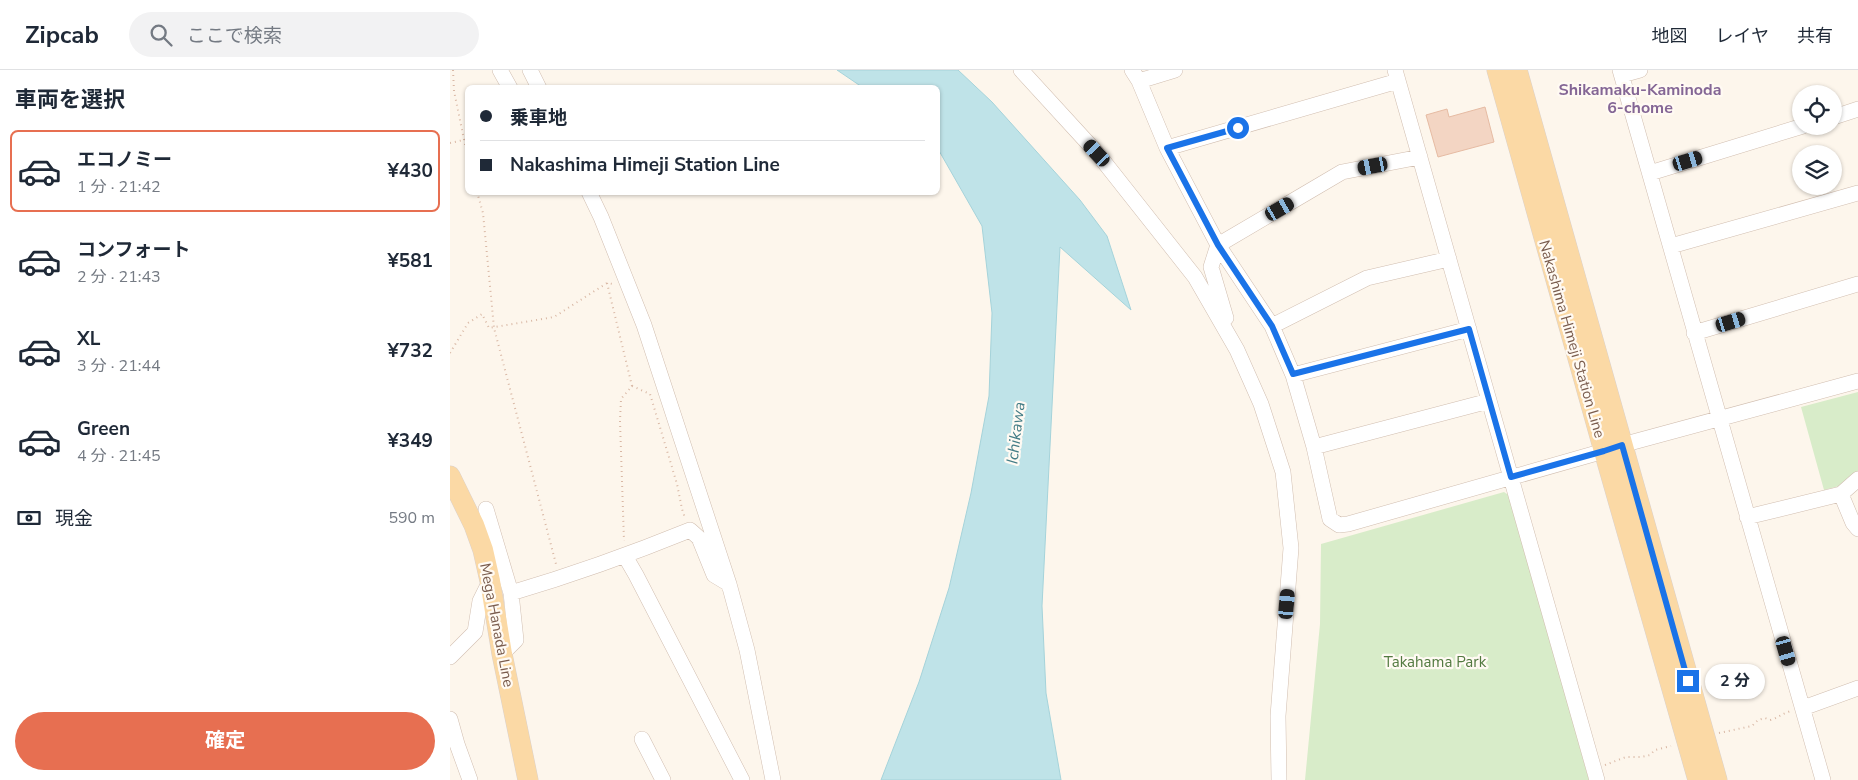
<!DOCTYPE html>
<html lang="ja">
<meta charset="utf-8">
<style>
body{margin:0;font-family:"Nunito Sans","Noto Sans JP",sans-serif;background:#f2f2f3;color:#1f2937;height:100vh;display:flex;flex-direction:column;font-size:19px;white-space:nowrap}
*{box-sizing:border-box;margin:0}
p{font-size:16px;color:#747a83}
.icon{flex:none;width:28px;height:28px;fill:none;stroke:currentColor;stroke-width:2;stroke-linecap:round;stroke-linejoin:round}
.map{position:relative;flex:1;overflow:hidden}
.side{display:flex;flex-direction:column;background:#fff;width:450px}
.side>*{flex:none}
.top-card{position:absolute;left:15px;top:15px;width:475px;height:110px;border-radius:8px;box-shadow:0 1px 4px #0004;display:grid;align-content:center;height:110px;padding:0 15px;background:#fff}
.tools{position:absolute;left:1342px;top:15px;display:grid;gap:10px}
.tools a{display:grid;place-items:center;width:50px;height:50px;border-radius:50%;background:#fff;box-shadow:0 1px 4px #0004;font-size:25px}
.end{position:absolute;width:22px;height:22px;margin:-11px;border:6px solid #1a73e8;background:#fff;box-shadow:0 0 0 2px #fff}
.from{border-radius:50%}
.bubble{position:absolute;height:35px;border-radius:18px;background:#fff;box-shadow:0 1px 4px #0004;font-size:16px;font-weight:700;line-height:35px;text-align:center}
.car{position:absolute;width:15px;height:30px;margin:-15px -8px;border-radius:6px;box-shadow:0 0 4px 1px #0007;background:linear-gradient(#222 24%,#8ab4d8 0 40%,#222 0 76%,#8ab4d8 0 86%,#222 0)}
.top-card b{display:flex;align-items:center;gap:18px;height:48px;font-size:19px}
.top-card b+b{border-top:1px solid #e0e1e3}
.top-card i{width:12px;height:12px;background:#1f2937}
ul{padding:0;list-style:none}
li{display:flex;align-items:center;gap:15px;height:82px;margin:0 10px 8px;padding:0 5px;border:2px solid transparent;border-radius:8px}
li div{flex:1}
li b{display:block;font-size:19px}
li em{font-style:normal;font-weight:700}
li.selected{border-color:#e76f51}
li>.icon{width:45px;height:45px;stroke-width:1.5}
h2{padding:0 15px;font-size:22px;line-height:60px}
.pay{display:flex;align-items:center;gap:12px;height:55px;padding:0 15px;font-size:19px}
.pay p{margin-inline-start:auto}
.primary-button{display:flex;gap:10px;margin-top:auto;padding:10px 15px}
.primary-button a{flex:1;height:58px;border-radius:30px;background:#e76f51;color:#fff;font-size:20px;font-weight:700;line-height:58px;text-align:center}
header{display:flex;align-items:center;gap:30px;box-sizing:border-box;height:70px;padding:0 25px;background:#fff;border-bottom:1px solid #e0e1e3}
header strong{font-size:24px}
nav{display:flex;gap:28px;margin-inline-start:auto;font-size:18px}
.search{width:350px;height:45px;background:#f2f2f3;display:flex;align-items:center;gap:12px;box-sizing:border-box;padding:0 18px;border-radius:28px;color:#747a83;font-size:19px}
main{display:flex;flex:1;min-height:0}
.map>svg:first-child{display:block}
.green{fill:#d8ecc9}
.water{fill:#bfe3e8;stroke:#a5d3da}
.building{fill:#f3d5c3;stroke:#e6bba3}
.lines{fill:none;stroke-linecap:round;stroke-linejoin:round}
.minor-casing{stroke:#d1beb0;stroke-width:16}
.major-casing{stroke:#dad1cd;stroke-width:21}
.path{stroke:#d9b8a5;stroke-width:2;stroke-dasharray:1 4;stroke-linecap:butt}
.minor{stroke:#fff;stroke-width:15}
.major{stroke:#fbd9a5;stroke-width:20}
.route{stroke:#1a73e8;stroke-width:6}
.labels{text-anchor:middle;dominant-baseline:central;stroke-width:4.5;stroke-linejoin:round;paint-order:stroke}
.street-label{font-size:15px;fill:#7a5c4d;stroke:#fffaf3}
.park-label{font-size:15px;fill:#537a41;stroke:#fffaf3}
.neighbourhood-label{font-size:16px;font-weight:bold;fill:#846695;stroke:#fffaf3}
.water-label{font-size:16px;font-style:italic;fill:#437c86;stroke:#fffaf3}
</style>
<header>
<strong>Zipcab</strong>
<div class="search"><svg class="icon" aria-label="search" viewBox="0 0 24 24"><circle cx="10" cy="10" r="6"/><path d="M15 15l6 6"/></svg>ここで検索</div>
<nav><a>地図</a><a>レイヤ</a><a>共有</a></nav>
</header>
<main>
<section class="side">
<h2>車両を選択</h2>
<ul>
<li class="selected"><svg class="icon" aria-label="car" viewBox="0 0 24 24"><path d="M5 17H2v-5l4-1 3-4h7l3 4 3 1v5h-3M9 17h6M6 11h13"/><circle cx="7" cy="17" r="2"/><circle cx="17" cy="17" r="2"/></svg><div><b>エコノミー</b><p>1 分 · 21:42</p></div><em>¥430</em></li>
<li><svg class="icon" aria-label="car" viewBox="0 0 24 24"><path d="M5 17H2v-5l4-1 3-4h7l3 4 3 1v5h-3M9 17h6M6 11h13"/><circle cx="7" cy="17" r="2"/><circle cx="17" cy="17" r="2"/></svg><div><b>コンフォート</b><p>2 分 · 21:43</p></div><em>¥581</em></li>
<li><svg class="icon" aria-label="car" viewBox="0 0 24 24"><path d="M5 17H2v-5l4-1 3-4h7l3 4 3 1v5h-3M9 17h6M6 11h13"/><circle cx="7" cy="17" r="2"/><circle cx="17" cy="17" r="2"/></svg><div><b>XL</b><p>3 分 · 21:44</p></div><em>¥732</em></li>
<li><svg class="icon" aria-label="car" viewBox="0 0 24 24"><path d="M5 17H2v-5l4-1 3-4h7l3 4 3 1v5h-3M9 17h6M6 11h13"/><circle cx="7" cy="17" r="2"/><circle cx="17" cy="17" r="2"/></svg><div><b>Green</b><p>4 分 · 21:45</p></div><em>¥349</em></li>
</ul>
<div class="pay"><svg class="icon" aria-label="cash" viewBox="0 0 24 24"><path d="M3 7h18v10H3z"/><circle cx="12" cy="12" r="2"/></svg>現金<p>590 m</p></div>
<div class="primary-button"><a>確定</a></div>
</section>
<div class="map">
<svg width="1408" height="710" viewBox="0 0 1408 710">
<rect width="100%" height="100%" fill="#fdf6ec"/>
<!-- green -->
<path class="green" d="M1408 322V403L1397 414 1374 420 1351 337Z
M1054 422 1060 426 1139 710H855L870 554 871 474Z"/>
<!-- water -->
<path class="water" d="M387 0H508L542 32 630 130 657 166 681 240 610 177 592 536 596 623 611 710H431L469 612 499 518 521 423 539 326 542 243 532 156 488 79V18L412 17Z"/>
<!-- building -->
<path class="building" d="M1035 37 1044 72 988 87 976 45 997 39 999 47Z"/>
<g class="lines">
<defs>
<path id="minor" d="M50 0 60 18
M80 0 89 18
M571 0 647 83 745 207 787 280 811 334 833 402 841 478 828 646 829 710
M682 0 689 11 717 78 768 175 822 256 843 305 864 377 880 449 889 455 898 454 1154 381 1172 375 1408 311
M945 0 1147 710
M1170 0 1373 710
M1172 5 1190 0
M689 11 725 0
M1384 47 1408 39
M717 78 948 11
M1200 103 1353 56
M139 122 151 147 194 255 279 514 297 580 323 710
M1221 176 1408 123
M776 248 761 197 768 175 892 102 970 87
M822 256 917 208 999 189
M1244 263 1408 214
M843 305 1019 259
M864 377 1039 331
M1391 424 1403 453 1408 459
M36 439 61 523
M1297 447 1391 424 1408 409
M175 486 186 505 292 710
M52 584 66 570 61 523C122 505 181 484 240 460L249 468 264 505 279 514
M0 587 25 562 30 531 40 511
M1353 638 1408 618
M0 649 7 674 20 710
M192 669 213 710"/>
<path id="major" d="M1047 0 1154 381 1248 710
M1067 0 1267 710
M0 406 24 455 33 480 40 511 52 584 78 710"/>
</defs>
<!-- minor casing -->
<use href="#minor" class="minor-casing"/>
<!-- major casing -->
<use href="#major" class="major-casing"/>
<!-- path -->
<path class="path" d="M3 0 4 21 18 89
M0 73 18 69
M27 122 33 143 44 258 106 494
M157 213 182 316 171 329 170 351 174 471
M0 283 18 253 32 244 39 258 104 247 157 213 163 214
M182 316 200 324 227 414 232 439 235 448
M1269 663 1302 656 1308 650 1315 648 1320 650C1328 648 1333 643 1341 641
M1155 695 1176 687H1191L1200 685 1205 680 1221 676"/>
<!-- minor -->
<use href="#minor" class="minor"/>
<!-- major -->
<use href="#major" class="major"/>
</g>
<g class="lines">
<!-- route -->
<path class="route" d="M788 58 717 78 768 175 822 256 843 304 1019 259 1061 407 1154 381 1172 375 1238 611"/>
</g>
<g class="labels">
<!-- street labels -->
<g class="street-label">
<text transform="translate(1122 269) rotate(74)">Nakashima Himeji Station Line</text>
<text transform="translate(47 555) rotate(79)">Mega Hanada Line</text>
</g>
<!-- park labels -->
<g class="park-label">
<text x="985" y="592">Takahama Park</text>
</g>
<!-- neighbourhood labels -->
<g class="neighbourhood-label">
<text x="1190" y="20">Shikamaku-Kaminoda<tspan x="1190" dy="18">6-chome</tspan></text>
</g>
<!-- water labels -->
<g class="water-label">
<text transform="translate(566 363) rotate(-83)">Ichikawa</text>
</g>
</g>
</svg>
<div class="tools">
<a><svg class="icon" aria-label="locate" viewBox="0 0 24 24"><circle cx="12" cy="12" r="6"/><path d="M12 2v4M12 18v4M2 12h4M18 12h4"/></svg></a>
<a><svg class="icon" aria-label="layers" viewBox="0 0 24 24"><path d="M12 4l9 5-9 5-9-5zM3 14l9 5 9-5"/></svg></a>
</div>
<i class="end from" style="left:788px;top:58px"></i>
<i class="end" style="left:1238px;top:611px"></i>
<div class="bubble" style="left:1255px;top:594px;width:60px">2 分</div>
<i class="car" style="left:647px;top:83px;rotate:317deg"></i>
<i class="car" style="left:1238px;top:91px;rotate:73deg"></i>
<i class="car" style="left:923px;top:96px;rotate:259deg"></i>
<i class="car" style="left:830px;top:139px;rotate:60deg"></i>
<i class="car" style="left:1281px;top:252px;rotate:73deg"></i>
<i class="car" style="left:837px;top:534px;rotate:5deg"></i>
<i class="car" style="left:1336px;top:581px;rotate:164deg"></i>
<div class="top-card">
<b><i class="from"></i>乗車地</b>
<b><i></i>Nakashima Himeji Station Line</b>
</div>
</div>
</main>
